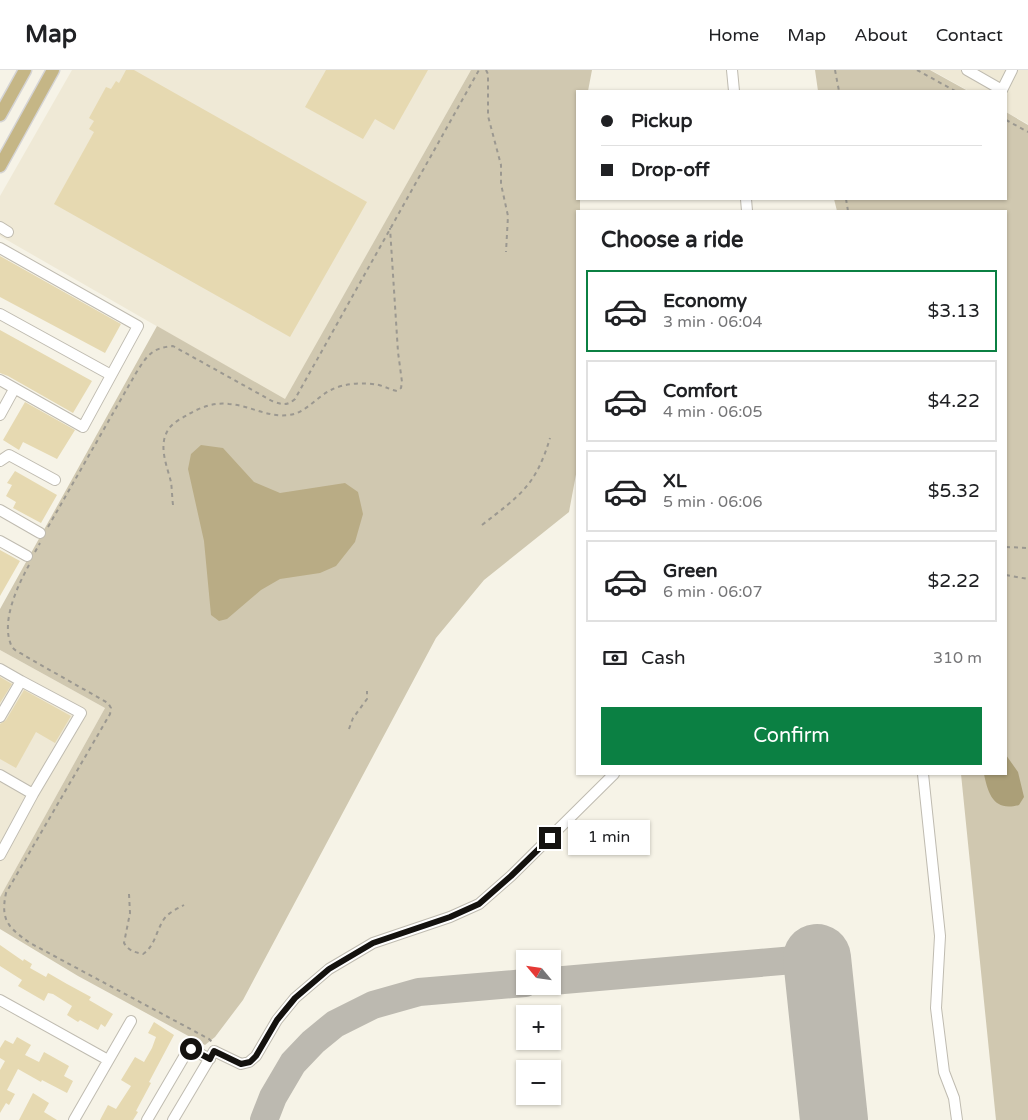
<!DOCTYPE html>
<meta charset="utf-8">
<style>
body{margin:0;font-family:"Varela Round",sans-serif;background:#f2f2f2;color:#202124;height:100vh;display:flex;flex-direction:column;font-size:19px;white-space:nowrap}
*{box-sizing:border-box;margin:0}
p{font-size:16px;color:#757577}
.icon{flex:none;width:28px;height:28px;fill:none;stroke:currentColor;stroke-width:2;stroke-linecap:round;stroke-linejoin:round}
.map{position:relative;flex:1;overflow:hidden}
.sheet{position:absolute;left:576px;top:140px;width:431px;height:565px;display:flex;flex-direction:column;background:#fff;border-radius:0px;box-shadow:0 1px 4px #0004}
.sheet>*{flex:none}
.guide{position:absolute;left:576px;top:20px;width:431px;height:110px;border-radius:0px;box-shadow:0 1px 4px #0004;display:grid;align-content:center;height:110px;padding:0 25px;background:#fff}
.needle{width:32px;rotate:299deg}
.tools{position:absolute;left:516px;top:880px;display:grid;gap:10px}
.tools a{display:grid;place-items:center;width:45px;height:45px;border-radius:0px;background:#fff;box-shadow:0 1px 4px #0004;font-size:25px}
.end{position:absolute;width:22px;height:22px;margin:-11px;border:6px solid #14120f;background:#fff;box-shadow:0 0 0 2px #fff}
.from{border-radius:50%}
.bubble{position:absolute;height:35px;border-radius:0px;background:#fff;box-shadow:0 1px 4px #0004;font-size:16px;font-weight:600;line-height:35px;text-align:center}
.guide b{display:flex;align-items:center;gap:18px;height:48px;font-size:19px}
.guide b+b{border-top:1px solid #e0e0e0}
.guide i{width:12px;height:12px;background:#202124}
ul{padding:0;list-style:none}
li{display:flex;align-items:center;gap:15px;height:82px;margin:0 10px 8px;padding:0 15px;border:2px solid #e0e0e0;border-radius:0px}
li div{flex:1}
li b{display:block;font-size:19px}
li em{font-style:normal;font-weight:600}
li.on{border-color:#0b8043}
li>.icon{width:45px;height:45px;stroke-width:1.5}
h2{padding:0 25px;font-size:22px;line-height:60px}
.pay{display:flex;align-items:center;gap:12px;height:55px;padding:0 25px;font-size:19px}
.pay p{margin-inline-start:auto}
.primary-button{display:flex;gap:10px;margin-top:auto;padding:10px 25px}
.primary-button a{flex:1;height:58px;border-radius:0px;background:#0b8043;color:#fff;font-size:20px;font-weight:600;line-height:58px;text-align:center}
header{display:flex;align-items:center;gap:30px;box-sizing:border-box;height:70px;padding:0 25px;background:#fff;border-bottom:1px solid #e0e0e0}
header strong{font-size:24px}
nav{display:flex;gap:28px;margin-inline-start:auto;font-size:18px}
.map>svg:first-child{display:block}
.built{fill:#efe9d6}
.green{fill:#d0c8b0}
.forest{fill:#b9ac85}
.water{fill:#ab9f78}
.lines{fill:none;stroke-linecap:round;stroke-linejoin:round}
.taxiway{stroke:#bcb9b0;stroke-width:28}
.runway{stroke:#bcb9b0;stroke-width:68}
.building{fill:#e6d9b1}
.minor-casing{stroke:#bfbbb0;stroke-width:12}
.major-casing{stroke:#d5d4d4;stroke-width:15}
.path{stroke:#9b9890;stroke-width:2;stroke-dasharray:4 4;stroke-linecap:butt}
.minor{stroke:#fff;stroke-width:10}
.major{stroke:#c5b686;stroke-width:12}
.route{stroke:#14120f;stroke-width:6}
</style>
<header>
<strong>Map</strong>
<nav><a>Home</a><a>Map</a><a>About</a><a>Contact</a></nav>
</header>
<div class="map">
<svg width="1028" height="1050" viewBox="0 0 1028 1050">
<rect width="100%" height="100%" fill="#f6f3e7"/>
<!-- built -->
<path class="built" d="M72 0H471L285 330 0 166V126Z
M931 0H1028V54L1006 42V21H969Z
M0 580 105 638 0 827Z"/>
<!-- green -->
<path class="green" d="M471 0H592L588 21H578V129H580V141H578L577 384V399L569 442 484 510 436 568 243 930 215 967 205 975 78 906 0 859V827L105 638 0 580V539L157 256 285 329Z
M815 0H930L968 21H818Z
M1006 42 1028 55V1050H996L961 704H1006V141H837L834 129H1006Z"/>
<!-- forest -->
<path class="forest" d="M201 375 223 378 254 412 280 423 345 413 358 422 363 444 355 472 336 496 320 503 280 509 261 520 227 549 219 551 211 545 204 471 188 399 191 384Z"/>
<!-- water -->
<path class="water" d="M1006 685 1018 702 1024 727 1019 735C994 742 988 724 984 704H1006Z"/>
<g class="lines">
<!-- taxiway -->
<path class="taxiway" d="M552 911 817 888
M264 1050 273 1027 293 993 313 972 335 954 373 935 419 922 525 913"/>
<!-- runway -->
<path class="runway" d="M817 888 834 1050"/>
</g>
<!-- building -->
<path class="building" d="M126 0H134L367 132 290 267 54 134 94 62 89 59 94 51 89 48 106 17 111 19 116 11 119 13Z
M326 0H428L394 60 375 49 363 69 305 37Z
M0 186 121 254 105 283 0 227Z
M0 260 92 311 73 343 8 306 0 303Z
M25 332 75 360 57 389 23 372 19 380 3 370Z
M15 401 57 425 41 453 13 438 16 432 6 426 12 415 7 413Z
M0 480 20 491 0 526Z
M0 607 12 614 0 633Z
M24 620 71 646 55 673 36 662 16 698 0 689V654L6 650Z
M0 875 23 891 24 889 32 894 30 898 46 907 48 903 67 914 91 927 89 930 113 944 105 957 101 954 98 960 80 950 78 952 67 945 72 936 53 924 48 923 44 931 18 916 22 910 0 896Z
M154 952 174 965 149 1012 151 1013 136 1041 138 1042 133 1050H100L108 1035 116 1039 131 1016 121 1010 135 987 144 992 152 978 156 967 148 963Z
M17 967 31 975 25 985 39 992 44 982 69 996 64 1006 73 1011 67 1023 42 1010 41 1012 18 999 7 1020 15 1024 9 1035 6 1033 0 1043V1000L5 991 0 988V978L5 970 13 974Z
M33 1023 49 1033 44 1042 57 1050H19Z"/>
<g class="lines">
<defs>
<path id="minor" d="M732 0 734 21
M967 0 1002 20 1012 0
M746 129 747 141
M0 157 8 162
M0 178 138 256 83 357 0 310
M0 244 111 305
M0 345 12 323
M0 391 9 385 55 410
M0 440 40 463
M0 471 27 486
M0 599 21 611
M0 647 21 611 81 643 33 724 0 785
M923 704 940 866 936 938 944 1002 954 1028 957 1050
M0 705 33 724
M0 930 108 990
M74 1050 131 951
M147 1050 188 980 191 979 210 989
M173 1050 214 981 241 994 249 992 256 986 277 950 295 928 329 899 373 873 450 847 479 834 511 806 614 704"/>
<path id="major" d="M0 45 25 0
M0 96 53 0"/>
</defs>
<!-- minor casing -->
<use href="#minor" class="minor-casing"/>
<!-- major casing -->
<use href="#major" class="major-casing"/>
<!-- path -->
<path class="path" d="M486 0 488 4V46L501 95V114L508 146 506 182
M835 0 839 21
M917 0 955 21
M1006 50 1028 62
M846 129 848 141
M173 435C172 427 172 419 171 412 167 396 158 376 168 360 172 353 182 348 189 344 201 337 215 332 229 334 249 335 268 348 289 345 306 343 316 327 331 320 344 313 365 312 379 315 386 317 391 320 397 321L401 318 402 312 398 282 390 158
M482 455C519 426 536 416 550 368
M48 457 136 303C147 286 151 278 173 276L272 331C282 335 287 336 295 329L479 0
M1006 477 1028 478
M35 482 40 473
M29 495C17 517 0 553 12 577 15 581 21 583 25 586L108 633 111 638 110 644 6 823C0 851 9 858 30 873L209 969 212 972
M1006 505 1028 509
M349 659 353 648 367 629V621
M129 824 130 843 124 873C129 881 134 882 143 884 155 876 156 861 164 849 169 842 177 839 184 835"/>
<!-- minor -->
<use href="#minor" class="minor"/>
<!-- major -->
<use href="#major" class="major"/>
</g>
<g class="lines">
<!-- route -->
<path class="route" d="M191 979 210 989 214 981 241 994 250 992 256 986 277 950 295 928 329 899 373 873 450 847 479 834 511 806 550 768"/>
</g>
</svg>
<div class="tools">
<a><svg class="needle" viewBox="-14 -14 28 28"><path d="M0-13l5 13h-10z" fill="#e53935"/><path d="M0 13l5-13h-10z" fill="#757577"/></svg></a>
<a>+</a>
<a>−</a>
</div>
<i class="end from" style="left:191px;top:979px"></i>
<i class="end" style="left:550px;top:768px"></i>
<div class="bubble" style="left:568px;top:750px;width:82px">1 min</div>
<div class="guide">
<b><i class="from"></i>Pickup</b>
<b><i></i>Drop-off</b>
</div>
<section class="sheet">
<h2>Choose a ride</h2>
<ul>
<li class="on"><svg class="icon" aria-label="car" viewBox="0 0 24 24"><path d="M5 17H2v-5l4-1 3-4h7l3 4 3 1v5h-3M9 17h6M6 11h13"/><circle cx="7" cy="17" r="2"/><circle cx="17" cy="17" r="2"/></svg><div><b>Economy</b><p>3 min · 06:04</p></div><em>$3.13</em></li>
<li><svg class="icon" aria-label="car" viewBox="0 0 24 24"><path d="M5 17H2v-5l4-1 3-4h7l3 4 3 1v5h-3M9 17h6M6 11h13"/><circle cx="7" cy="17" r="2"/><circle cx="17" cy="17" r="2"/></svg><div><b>Comfort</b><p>4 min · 06:05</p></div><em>$4.22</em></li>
<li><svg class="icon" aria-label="car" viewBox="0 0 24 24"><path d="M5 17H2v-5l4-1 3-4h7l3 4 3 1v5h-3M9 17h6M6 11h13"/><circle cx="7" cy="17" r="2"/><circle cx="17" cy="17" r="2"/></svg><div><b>XL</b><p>5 min · 06:06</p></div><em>$5.32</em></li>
<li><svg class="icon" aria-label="car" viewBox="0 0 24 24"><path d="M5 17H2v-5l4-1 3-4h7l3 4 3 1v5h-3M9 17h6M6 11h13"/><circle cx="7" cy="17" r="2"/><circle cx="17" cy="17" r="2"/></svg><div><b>Green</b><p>6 min · 06:07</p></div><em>$2.22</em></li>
</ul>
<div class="pay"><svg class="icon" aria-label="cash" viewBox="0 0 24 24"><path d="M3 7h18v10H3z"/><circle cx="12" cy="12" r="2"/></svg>Cash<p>310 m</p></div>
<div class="primary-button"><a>Confirm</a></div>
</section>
</div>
